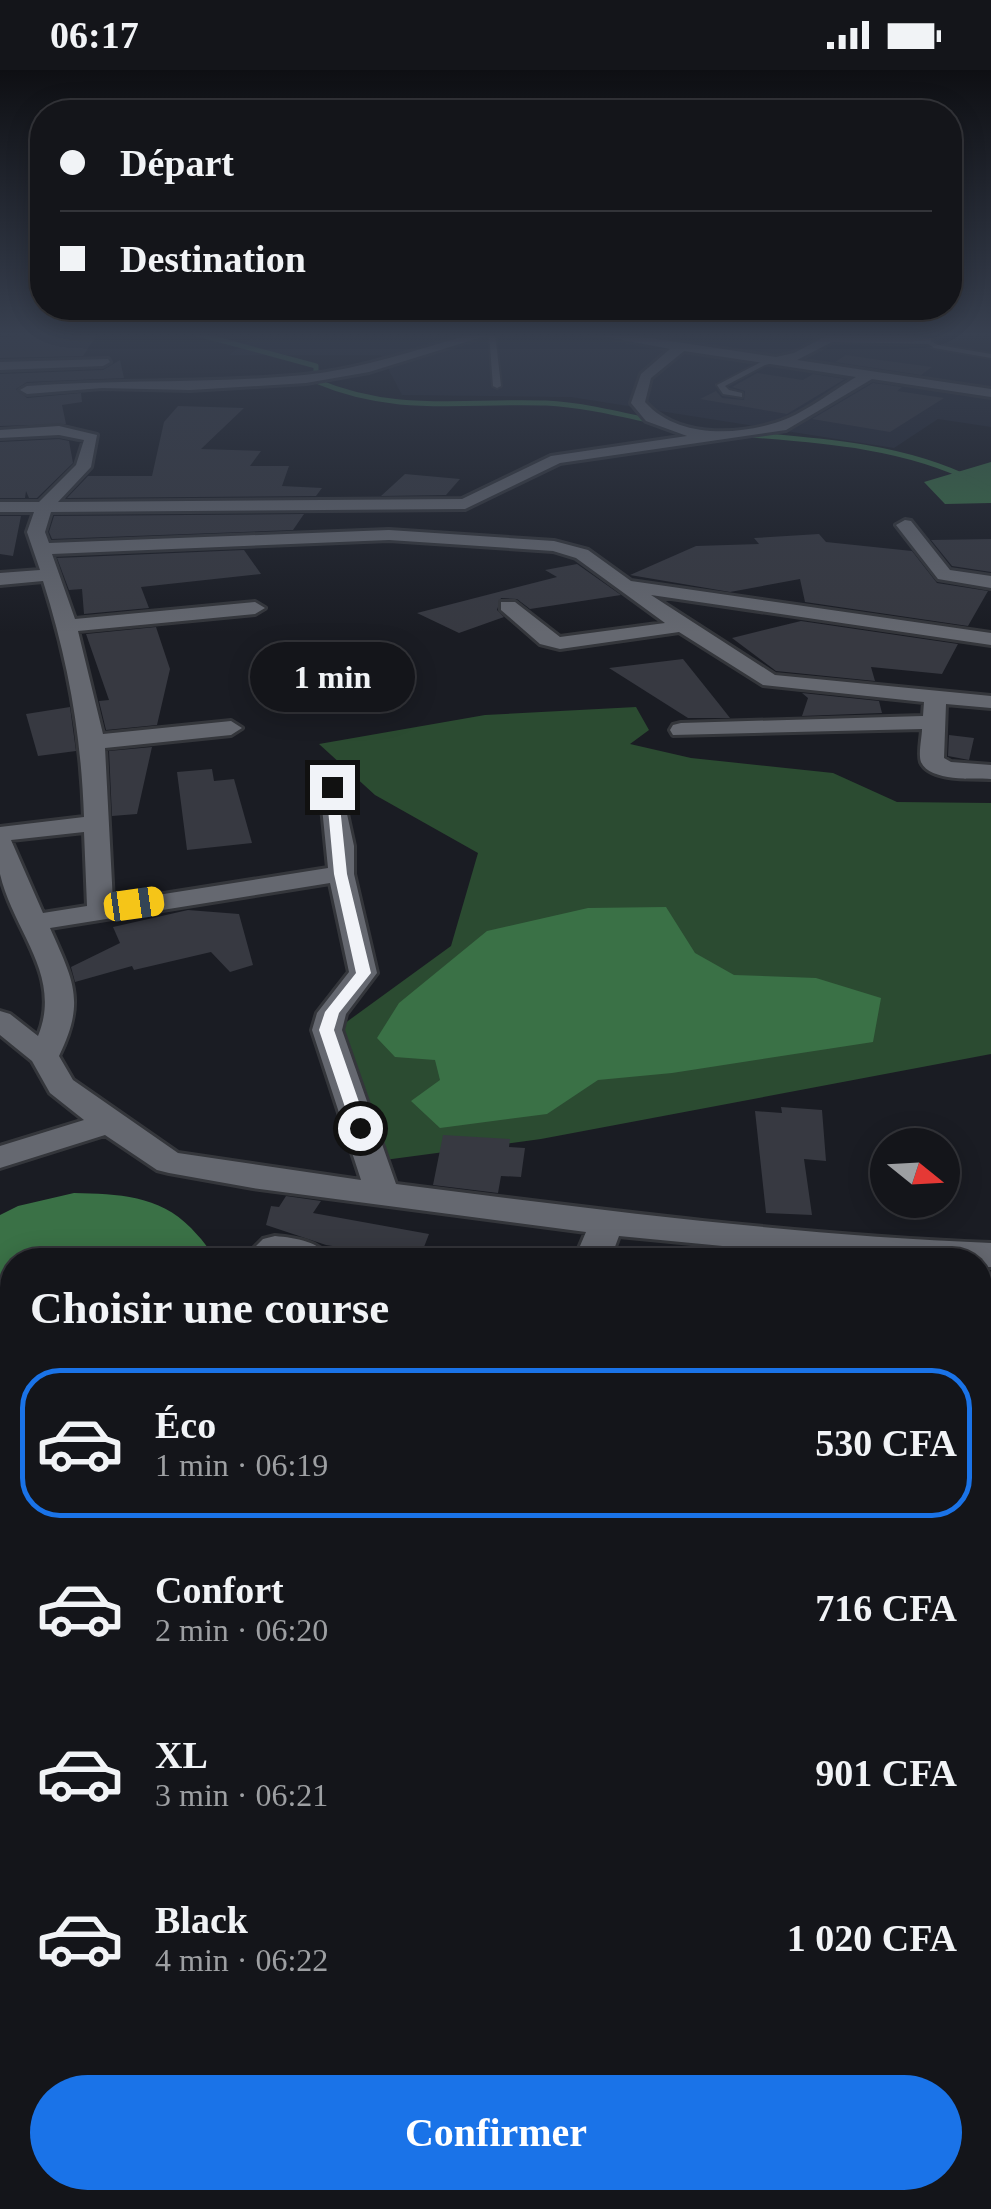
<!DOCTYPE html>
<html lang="fr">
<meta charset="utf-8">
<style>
body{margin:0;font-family:Georgia,serif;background:#1d1e23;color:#f1f3f6;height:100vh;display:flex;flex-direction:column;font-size:38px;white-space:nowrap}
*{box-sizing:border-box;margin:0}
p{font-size:32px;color:#9d9fa2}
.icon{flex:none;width:55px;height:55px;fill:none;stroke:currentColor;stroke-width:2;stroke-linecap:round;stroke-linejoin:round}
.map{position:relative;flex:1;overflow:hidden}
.drawer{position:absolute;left:0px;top:1178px;width:992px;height:962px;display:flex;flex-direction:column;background:#14151a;border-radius:40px 40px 0 0;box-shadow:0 5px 25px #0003,0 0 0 2px #333439}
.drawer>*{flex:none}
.top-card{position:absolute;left:30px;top:30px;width:932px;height:220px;border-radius:40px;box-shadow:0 5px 25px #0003,0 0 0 2px #333439;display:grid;align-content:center;height:220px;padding:0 30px;background:#14151a}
.needle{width:65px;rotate:108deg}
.fabs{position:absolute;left:870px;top:1058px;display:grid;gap:20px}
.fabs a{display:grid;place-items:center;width:90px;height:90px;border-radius:50%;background:#14151a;box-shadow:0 5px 25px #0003,0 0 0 2px #333439;font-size:50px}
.end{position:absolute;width:45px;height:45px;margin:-22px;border:12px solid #f1f3f8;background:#111;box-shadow:0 0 0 5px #111}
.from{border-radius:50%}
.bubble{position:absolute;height:70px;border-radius:35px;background:#14151a;box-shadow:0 5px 25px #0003,0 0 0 2px #333439;font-size:32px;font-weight:800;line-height:70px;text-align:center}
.car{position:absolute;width:30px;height:60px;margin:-30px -15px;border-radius:12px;box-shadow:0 0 8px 2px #0007;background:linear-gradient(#f5c518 24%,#345 0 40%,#f5c518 0 76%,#345 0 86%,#f5c518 0)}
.top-card b{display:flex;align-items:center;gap:35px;height:95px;font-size:38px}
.top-card b+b{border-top:2px solid #333439}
.top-card i{width:25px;height:25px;background:#f1f3f6}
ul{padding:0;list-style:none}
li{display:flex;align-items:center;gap:30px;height:150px;margin:0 20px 15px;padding:0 10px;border:5px solid transparent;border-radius:40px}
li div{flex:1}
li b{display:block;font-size:38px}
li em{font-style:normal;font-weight:800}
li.on{border-color:#1a73e8}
li>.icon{width:90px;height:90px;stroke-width:1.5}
h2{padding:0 30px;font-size:45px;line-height:120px}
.cta{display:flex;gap:20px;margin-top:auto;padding:20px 30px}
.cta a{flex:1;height:115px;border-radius:60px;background:#1a73e8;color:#fff;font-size:40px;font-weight:800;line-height:115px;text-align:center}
.status{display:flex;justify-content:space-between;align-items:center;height:70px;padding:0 50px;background:#14151a;direction:ltr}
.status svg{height:28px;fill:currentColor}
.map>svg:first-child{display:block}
.built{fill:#232733}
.green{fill:#2b4b31}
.water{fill:#3a7146}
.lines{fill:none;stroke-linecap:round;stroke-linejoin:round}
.stream-far1{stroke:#3a7146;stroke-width:5}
.stream{stroke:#3a7146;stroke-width:6}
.building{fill:#373941}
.lane-casing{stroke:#34363b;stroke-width:4}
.street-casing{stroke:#34363b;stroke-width:6}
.lane{fill:#656870;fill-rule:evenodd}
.street{fill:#656870;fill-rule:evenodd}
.route{fill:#f1f3f8}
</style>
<div class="status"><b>06:17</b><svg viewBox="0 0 49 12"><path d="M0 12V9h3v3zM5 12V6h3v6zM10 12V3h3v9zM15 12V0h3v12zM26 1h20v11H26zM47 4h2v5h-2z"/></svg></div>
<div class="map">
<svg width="991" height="2139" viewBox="0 0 991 2139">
<rect width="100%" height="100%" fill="#1a1c23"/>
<!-- built -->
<path class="built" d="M258 263H991V357L938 349 894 378 571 327 402 325 381 285H229Z"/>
<!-- green -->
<path class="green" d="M636 637 649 660 630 674 691 688 833 703 897 732 991 733V984L541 1069 377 1091 330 964 451 876 478 783 375 725 319 674 485 645Z"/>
<!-- water -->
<path class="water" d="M991 392V433L945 434 924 412Z
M666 837 695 883 734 905 816 908 881 928 873 972 672 1003 598 1010 547 1044 440 1058 411 1031 440 1010 435 990 395 987 377 968 399 933 487 861 588 838Z
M74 1123C118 1124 159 1125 191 1158 201 1169 209 1176 213 1190H12V1338H0V1145L18 1136Z"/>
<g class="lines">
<!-- stream-far1 -->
<path class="stream-far1" d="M194 263 316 296V311C396 345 463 330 546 333 585 335 623 345 661 353
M738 364C816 370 903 375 974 411"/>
<!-- stream -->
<path class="stream" d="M969 409 991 420"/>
</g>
<!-- building -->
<path class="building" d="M98 263 83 286 0 288V267Z
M846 285 873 289 932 297 921 305 835 292Z
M120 290 124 308 27 312 16 319 27 328 81 323 82 332 62 335 66 354 0 356V304L103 300Z
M757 303 803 310 813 304 845 309 787 344 700 329 716 321 722 328 744 330 745 321 732 317Z
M873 313 902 317 897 321 944 328 890 362 812 349Z
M178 336 244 338 201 379 261 381 250 396H289L282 416 322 418 316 426 67 428 88 406H152L164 352Z
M59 369 69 371 73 393 37 428H29L26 421 25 428H0V372Z
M405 404 460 409 446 425 381 426Z
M304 444 293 460 52 469 49 462 54 446Z
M0 446H21L13 486 0 484Z
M819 464 826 472 912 481 937 513 988 521 968 556 805 532 800 509 730 522 630 505 696 476 759 474 754 468Z
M991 469V502L952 496 931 470Z
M244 480 261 504 141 517 149 538 84 544 82 519 69 520 57 488Z
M577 494 621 525 530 539 517 529 501 528 497 540 504 547 459 563 417 543 557 507 545 500Z
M801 551 958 574 942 604 871 597 875 611 776 601 732 568Z
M156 557 170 599 157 655 106 660 99 631 109 630 86 564Z
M683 589 719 634 730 648H688L609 598Z
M802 623 879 631 882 643 802 646 808 628Z
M70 637 76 681 38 686 26 644Z
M949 665 974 668 969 690 948 686Z
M152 677 137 744 112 746 109 681Z
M212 699 214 711 234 709 252 773 187 780 177 702Z
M188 840 239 844 253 895 230 902 211 882 134 900 132 896 75 912 71 897 120 873 113 857Z
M781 1037 822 1040 826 1091 804 1089 812 1145 766 1143 755 1041 782 1043Z
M443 1065 510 1069 509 1077 525 1078 521 1107 501 1106 498 1123 433 1115Z
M286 1126 321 1131 313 1143 429 1164 419 1190H359L364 1181 326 1175 266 1155 271 1136 279 1137Z"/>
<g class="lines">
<defs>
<path id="lane" d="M489 263H495L501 316 497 318 493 316Z
M927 269 938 275 991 284V288L934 278 924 271Z
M775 289 777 292 765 295 725 316 729 320 742 323V327L723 324 717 315 761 292Z"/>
<path id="street" d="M475 263H495L369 302 306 313 190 320 102 318 27 324 20 320 27 316C119 309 211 314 304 305 362 299 419 279 475 263Z
M586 263H617L776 287 794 283 830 264 927 267 931 268V274L832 272 797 290 991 319V327L872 309 786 360 560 393 465 439 51 442 45 462 49 473 389 460 554 471 588 480 631 511 991 563V575L651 525 775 605 991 626V638L946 634 944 688 951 692 991 695V709C974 708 930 712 921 692 918 684 922 667 922 659L673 665 670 660 673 655 681 653 923 646 924 632 763 615 679 562 560 579 540 574 501 540V532H515L560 567 665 553 576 488 553 481 389 470 52 484 75 549 255 532 265 538 255 544 78 561 103 664 231 651 242 658 231 665 105 678 113 832 328 798 320 717 332 710 340 712 354 776V804L377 903 346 944 342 960 396 1114C593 1139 792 1165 991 1173V1197H980V1190H868L619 1166 610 1190H574L586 1162 253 1118 169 1103 157 1100 105 1065 0 1098V1076L84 1050 50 1023 32 991 0 965V941L10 944 38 966C63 905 13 861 0 804 0 789 0 771 0 757L84 747C81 662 68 591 43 511L0 515V503L40 500 27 462 34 442H0V432H39L76 395 84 370 59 365 0 368V360L59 356 97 365 91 397 58 432 462 429 551 386 687 366 646 351 631 333 641 304 670 279ZM684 281 856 307C832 321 803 345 775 353 733 366 676 367 645 332L651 308ZM84 762 87 836 43 843 11 770ZM330 813 349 902 317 943 312 960 361 1110 178 1083 73 1010 59 986C86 931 73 910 50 858Z
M108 289 110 292 103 296 0 300V292Z
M905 450 911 451 950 500 991 506V518L938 509 896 455Z
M275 1166C296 1168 320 1171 331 1190H242L263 1169Z
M991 1456V1492L980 1496V1460Z
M980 1600 991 1604V1652L980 1648Z
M12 1649V1699L0 1704V1653Z
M980 1912 991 1914V1968L980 1966Z
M0 2018 12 2023V2081L0 2076Z
M86 2128H228L233 2139H151L146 2128 142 2139H81Z
M537 2128H597L594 2139H534Z"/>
</defs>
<!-- lane casing -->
<use href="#lane" class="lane-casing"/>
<!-- street casing -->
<use href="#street" class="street-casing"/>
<!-- lane -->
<use href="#lane" class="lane"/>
<!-- street -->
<use href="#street" class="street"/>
</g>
<!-- sky -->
<linearGradient id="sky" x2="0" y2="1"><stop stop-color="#0e0f13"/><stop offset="0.47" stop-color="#384050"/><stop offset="1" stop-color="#384050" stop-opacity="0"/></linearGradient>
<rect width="991" height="563" fill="url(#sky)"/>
<!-- route -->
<path class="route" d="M332 713 338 717 347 804 371 903 339 943 334 960 368 1058 360 1063 352 1058 319 960 325 942 356 903 334 804 326 717Z"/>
</svg>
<div class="fabs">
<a><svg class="needle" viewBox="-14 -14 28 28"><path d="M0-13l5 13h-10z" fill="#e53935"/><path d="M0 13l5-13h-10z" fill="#9d9fa2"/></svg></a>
</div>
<i class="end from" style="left:360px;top:1058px"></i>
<i class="end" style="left:332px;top:717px"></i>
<div class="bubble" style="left:250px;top:572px;width:165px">1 min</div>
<i class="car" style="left:134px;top:834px;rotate:82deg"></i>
<div class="top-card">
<b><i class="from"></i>Départ</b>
<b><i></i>Destination</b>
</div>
<section class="drawer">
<h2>Choisir une course</h2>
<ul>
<li class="on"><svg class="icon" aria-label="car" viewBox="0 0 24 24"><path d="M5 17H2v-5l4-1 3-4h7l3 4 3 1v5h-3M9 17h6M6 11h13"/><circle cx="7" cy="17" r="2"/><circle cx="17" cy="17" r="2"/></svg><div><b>Éco</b><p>1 min · 06:19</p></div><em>530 CFA</em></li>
<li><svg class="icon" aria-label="car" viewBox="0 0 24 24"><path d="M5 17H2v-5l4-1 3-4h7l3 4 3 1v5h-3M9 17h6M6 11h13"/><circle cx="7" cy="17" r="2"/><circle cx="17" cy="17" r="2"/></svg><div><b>Confort</b><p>2 min · 06:20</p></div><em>716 CFA</em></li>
<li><svg class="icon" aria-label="car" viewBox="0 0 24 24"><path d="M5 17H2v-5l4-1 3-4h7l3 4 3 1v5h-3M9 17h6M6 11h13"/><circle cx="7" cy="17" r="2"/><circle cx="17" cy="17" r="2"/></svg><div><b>XL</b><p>3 min · 06:21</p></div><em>901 CFA</em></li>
<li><svg class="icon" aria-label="car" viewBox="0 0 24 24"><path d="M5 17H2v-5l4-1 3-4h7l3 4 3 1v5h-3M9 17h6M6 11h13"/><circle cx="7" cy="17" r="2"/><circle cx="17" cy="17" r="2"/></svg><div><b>Black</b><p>4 min · 06:22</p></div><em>1 020 CFA</em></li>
</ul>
<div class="cta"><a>Confirmer</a></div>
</section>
</div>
